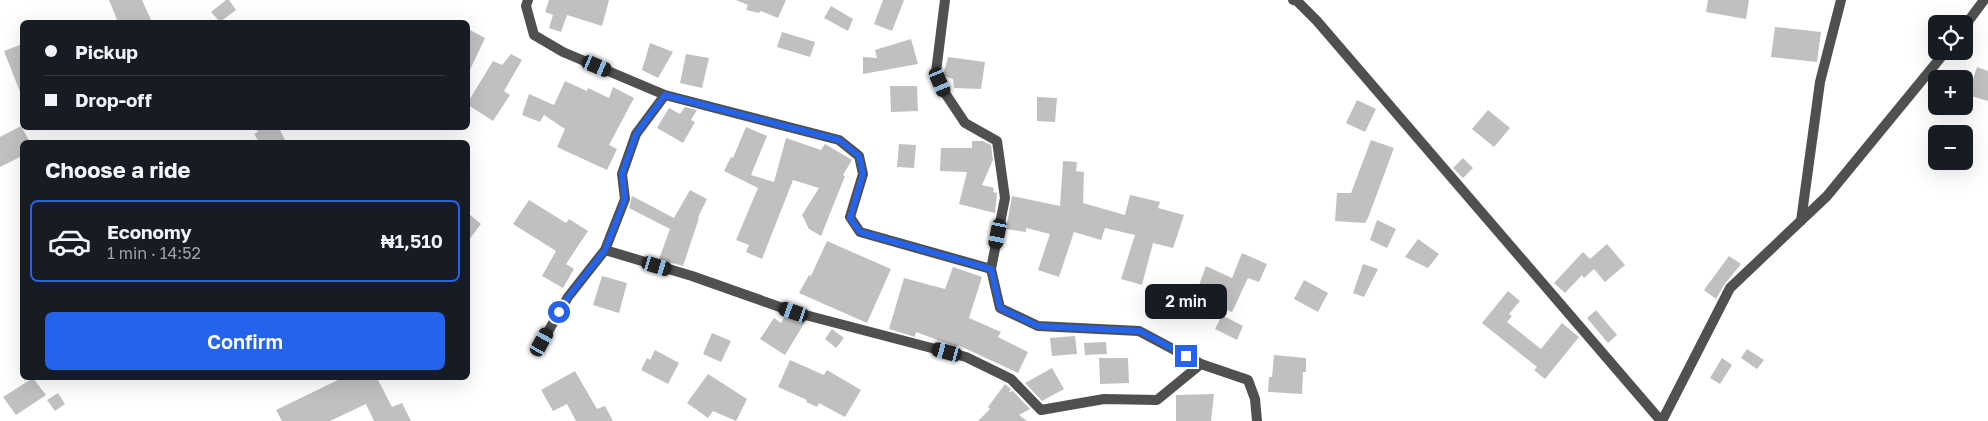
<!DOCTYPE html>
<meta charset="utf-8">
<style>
body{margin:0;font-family:"Golos Text",sans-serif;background:#20242c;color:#f1f3f6;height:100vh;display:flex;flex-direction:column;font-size:19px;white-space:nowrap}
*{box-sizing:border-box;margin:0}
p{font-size:16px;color:#9ea1a6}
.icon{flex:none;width:28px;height:28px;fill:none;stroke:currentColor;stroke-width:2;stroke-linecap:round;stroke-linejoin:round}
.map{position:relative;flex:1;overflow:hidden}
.sheet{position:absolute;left:20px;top:140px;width:450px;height:240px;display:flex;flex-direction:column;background:#171b24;border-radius:8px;box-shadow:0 5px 20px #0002}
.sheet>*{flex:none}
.hud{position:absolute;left:20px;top:20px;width:450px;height:110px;border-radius:8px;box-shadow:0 5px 20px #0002;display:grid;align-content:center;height:110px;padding:0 25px;background:#171b24}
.fabs{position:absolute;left:1928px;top:15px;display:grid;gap:10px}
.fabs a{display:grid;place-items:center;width:45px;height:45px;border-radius:8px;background:#171b24;box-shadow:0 5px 20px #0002;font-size:25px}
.end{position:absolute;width:22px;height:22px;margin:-11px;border:6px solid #2563eb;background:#fff;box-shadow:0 0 0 2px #fff}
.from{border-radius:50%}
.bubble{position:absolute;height:35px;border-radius:8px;background:#171b24;box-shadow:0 5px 20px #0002;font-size:16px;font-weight:600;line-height:35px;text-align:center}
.car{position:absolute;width:15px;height:30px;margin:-15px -8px;border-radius:6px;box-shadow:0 0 4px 1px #0007;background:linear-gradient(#222 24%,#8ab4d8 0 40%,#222 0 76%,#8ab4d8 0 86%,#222 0)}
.hud b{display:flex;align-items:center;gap:18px;height:48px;font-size:19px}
.hud b+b{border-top:1px solid #363941}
.hud i{width:12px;height:12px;background:#f1f3f6}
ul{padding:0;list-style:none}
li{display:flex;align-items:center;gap:15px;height:82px;margin:0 10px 8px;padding:0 15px;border:2px solid #363941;border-radius:8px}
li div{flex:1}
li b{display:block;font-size:19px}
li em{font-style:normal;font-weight:600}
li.active{border-color:#2563eb}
li>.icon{width:45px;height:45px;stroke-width:1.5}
h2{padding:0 25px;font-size:22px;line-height:60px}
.cta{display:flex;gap:10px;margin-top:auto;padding:10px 25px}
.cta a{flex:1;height:58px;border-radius:8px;background:#2563eb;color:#fff;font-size:20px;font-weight:600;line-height:58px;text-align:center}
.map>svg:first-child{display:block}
.building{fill:#c0c0c0}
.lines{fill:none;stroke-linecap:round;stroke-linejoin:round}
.minor{stroke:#505050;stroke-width:10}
.route{stroke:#2563eb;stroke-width:6}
</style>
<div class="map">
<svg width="1988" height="421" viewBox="0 0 1988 421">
<rect width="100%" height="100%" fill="#fff"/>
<!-- building -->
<path class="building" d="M109 0H142L152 22H118Z
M226 0H229L236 10 220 22 211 12Z
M549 0H609L602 26 567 15 561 32 549 28 553 15 545 12Z
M736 0H786L778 18 761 11 759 13 746 10 748 5Z
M883 0H904L892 31 874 24Z
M1708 0H1749L1746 19 1706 12Z
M831 6 853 19 848 31 824 18Z
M1775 27 1821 32 1817 62 1771 57Z
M468 29 485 38 468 74Z
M782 32 815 42 810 57 777 47Z
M911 39 918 64 863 74V57L877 58 875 50Z
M650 43 673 52 658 78 642 70Z
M22 44V97L4 51Z
M511 54 522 60 504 91 510 95 493 121 468 105V102L493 61 502 65Z
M686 54 709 58 702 88 680 83Z
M948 57 985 62 981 89 954 88 953 79 945 76 944 72Z
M1977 67 1988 71V101L1968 95Z
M565 81 587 91 588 88 609 98 613 87 634 98 609 145 617 149 607 170 557 147 565 129 544 115 540 122 522 115 529 94 554 105Z
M890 86H917L918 111 891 112Z
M1037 97 1057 98 1055 122 1037 121Z
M1357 100 1376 109 1365 132 1346 123Z
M685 107 697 110 691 120 695 122 683 143 657 128 669 108 680 114Z
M1488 110 1510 128 1494 147 1472 129Z
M21 126 30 142H22V156L0 167V137Z
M746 127 767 136 751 175 774 182 786 138 821 150 825 144 852 160 843 175 845 176 821 236 809 229 802 215 819 188 793 180 762 259 746 252 749 245 736 240 758 188 724 171 731 157 733 158Z
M256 128H279L286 142H259L254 134 258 132Z
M1371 140 1394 148 1368 218 1365 223 1335 221 1337 193H1351Z
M972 141H983L991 145 993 160 982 185 994 188 993 192 997 193 995 213 959 204 967 172 940 171 941 148H972Z
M899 144 916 145 914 168 897 167Z
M1463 158 1473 168 1463 178 1453 168Z
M1063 161 1077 162 1076 171 1084 172 1083 203 1125 215 1130 195 1160 202 1158 208 1184 215 1173 248 1153 243 1142 285 1121 279 1135 235 1105 228 1101 240 1074 232 1059 277 1038 270 1050 234 1026 228V232L1006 229 1012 196 1060 206Z
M690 190 707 199 698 217 699 218 683 266 659 259 670 229 629 208 632 196 674 218Z
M529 200 566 223 569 219 588 231 566 264 574 269 563 288 542 276 556 251 513 224Z
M468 213 481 224 468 241Z
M1377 220 1396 229 1387 248 1370 240Z
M1418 239 1439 254 1428 268 1405 257Z
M827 241 891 269 867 323 799 293 809 275 811 276Z
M1607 244 1625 265 1605 282 1594 269 1584 278 1582 275 1565 293 1554 283 1583 252 1590 259Z
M1242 253 1267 264 1259 282 1248 278 1232 312 1194 299 1206 266 1232 278Z
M1729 256 1741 264 1724 285 1716 299 1704 290Z
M1363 264 1378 269 1364 297 1353 293Z
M953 267 982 277 969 318 1001 332 998 337 1028 352 1018 373 958 345 957 347 916 332 915 337 889 329 904 278 945 289Z
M602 276 627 283 619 313 593 305Z
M1304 280 1328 293 1318 312 1294 299Z
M1508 291 1520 301 1509 314 1512 316 1507 322 1541 349 1562 323 1579 337 1545 379 1534 370 1537 367 1482 323Z
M1596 310 1617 335 1608 343 1587 318Z
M1222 315 1243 326 1237 340 1215 329Z
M785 316 805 322 785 355 760 339 774 318 781 323Z
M832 329 844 338 836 348 825 339Z
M712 333 731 341 721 362 703 354Z
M1075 336 1077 354 1052 356 1050 338Z
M1106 342 1107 354 1085 355 1084 343Z
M1747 349 1764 360 1757 369 1741 358Z
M655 350 679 363 668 384 641 370 647 358 650 360Z
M1274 355 1306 358V372H1303L1302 394 1268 392 1269 377H1272Z
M1099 358H1128L1129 383 1100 384Z
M1722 358 1732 365 1720 384 1710 378Z
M790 360 824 375 827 370 861 390 845 417 819 403 817 407 806 402 807 400 778 387Z
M1052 368 1064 389 1042 401 1025 383Z
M575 371 597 409 605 406 613 421H576L567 404 553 411 541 390Z
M708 374 747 399 736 421 713 411 708 418 687 403Z
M33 378 46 395 16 415 3 397Z
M342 378H377L392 407 402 403 411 421H374L366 404 330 421H282L276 410Z
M1005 384 1011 389 1009 392 1013 391 1030 409 1019 415 1027 421H978L990 409 988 407Z
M58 393 65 404 55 411 47 400Z
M1214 394 1211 421H1176V395Z"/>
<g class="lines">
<!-- minor -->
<path class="minor" d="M528 0 526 6 534 35 563 52 665 95 839 140 859 156 863 174 850 217 860 232 991 269 1000 308 1038 326 1139 331 1201 364 1248 380 1255 399 1257 421
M945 0 936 72 945 93 965 123 997 141 1005 198 991 269
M1293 0 1297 1 1317 21 1661 421
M1964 27 1984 0
M1801 221 1820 82 1841 0
M605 250 692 276 794 312 966 357 1011 379 1041 410 1104 399 1157 400 1201 364
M542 342 568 297 605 250 625 199 622 174 636 134 665 95
M1662 421 1730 288 1827 196 1946 51"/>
</g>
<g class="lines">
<!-- route -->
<path class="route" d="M559 312 568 297 605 250 625 199 622 174 636 134 665 95 839 140 859 156 863 174 850 218 860 232 991 269 1000 308 1038 326 1140 331 1186 356"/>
</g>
</svg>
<div class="fabs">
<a><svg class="icon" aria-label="locate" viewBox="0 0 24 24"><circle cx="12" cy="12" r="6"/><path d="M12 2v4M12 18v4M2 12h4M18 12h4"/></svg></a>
<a>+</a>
<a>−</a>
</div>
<i class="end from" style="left:559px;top:312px"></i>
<i class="end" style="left:1186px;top:356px"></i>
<div class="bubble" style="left:1145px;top:284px;width:82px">2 min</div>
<i class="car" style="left:597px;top:66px;rotate:113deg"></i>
<i class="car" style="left:940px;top:82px;rotate:157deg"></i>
<i class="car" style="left:998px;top:234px;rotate:191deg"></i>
<i class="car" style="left:657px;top:266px;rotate:107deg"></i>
<i class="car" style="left:794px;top:312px;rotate:289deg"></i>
<i class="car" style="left:542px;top:342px;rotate:29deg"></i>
<i class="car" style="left:947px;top:352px;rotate:285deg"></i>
<div class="hud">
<b><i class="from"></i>Pickup</b>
<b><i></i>Drop-off</b>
</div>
<section class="sheet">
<h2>Choose a ride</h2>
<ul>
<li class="active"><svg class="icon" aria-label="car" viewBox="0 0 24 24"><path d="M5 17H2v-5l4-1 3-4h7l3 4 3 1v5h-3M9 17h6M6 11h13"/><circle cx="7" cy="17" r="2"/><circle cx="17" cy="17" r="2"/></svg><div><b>Economy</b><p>1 min · 14:52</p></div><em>₦1,510</em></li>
</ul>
<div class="cta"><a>Confirm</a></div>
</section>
</div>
